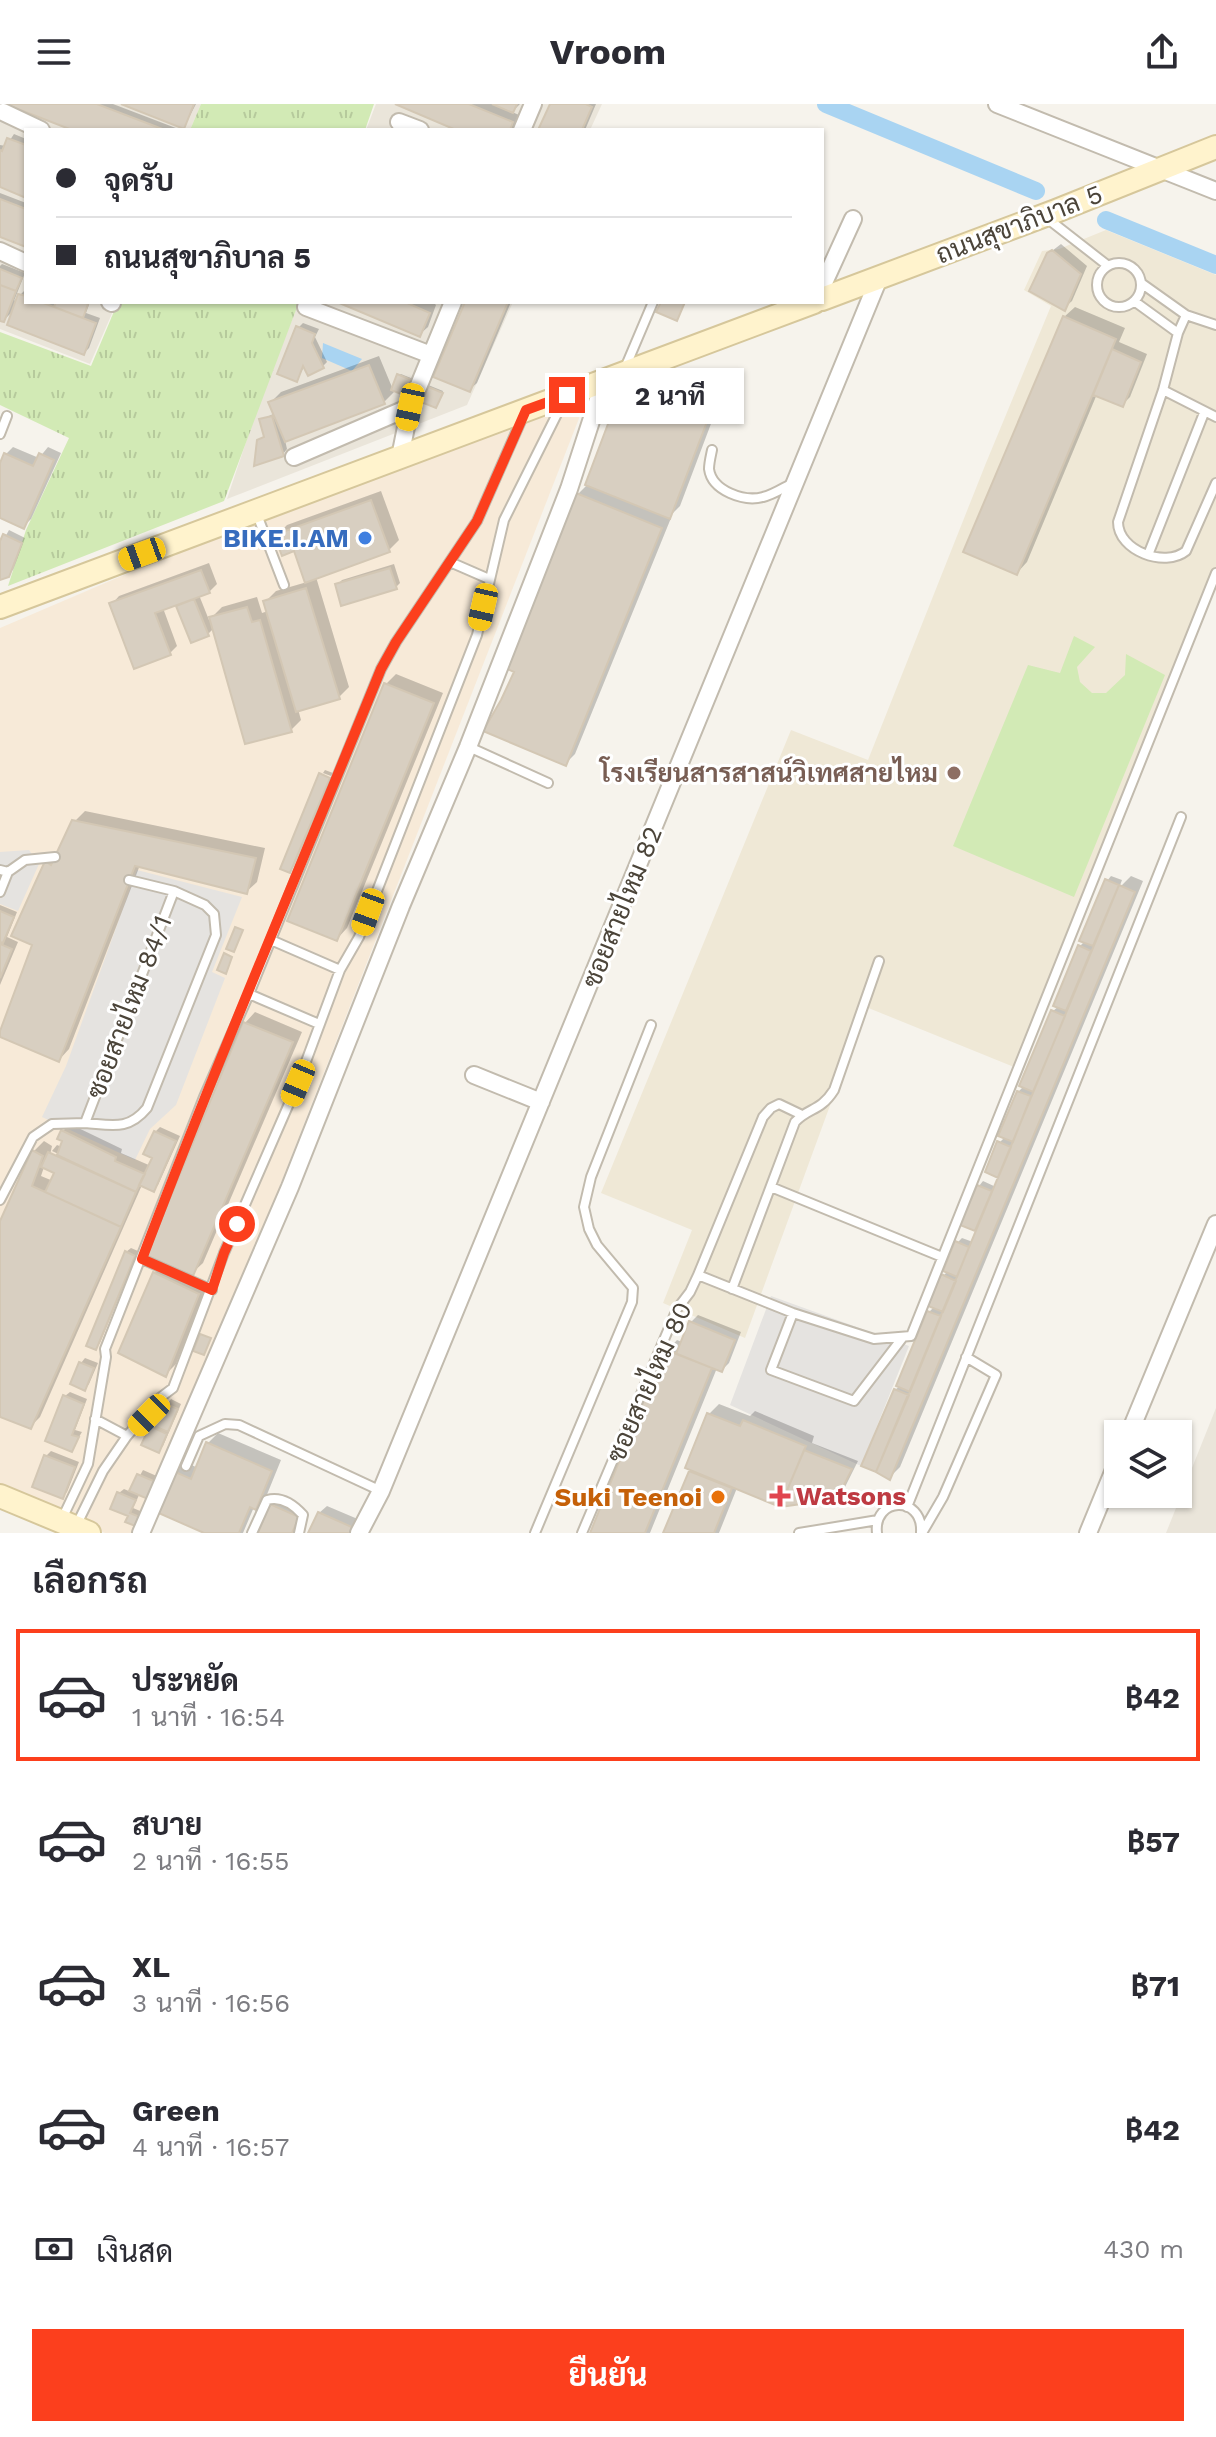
<!DOCTYPE html>
<html lang="th">
<meta charset="utf-8">
<style>
body{margin:0;font-family:"Work Sans",Sarabun,sans-serif;background:#f7f7f7;color:#2b2b33;height:100vh;display:flex;flex-direction:column;font-size:30px;white-space:nowrap}
*{box-sizing:border-box;margin:0}
p{font-size:26px;color:#7c7c81}
.icon{flex:none;width:44px;height:44px;fill:none;stroke:currentColor;stroke-width:2;stroke-linecap:round;stroke-linejoin:round}
.map{position:relative;height:1429px;overflow:hidden}
.details{display:flex;flex-direction:column;background:#fff;flex:1}
.details>*{flex:none}
.guide{position:absolute;left:24px;top:24px;width:800px;height:176px;border-radius:0px;box-shadow:0 2px 6px #0004;display:grid;align-content:center;height:176px;padding:0 32px;background:#fff}
.tools{position:absolute;left:1104px;top:1316px;display:grid;gap:16px}
.tools a{display:grid;place-items:center;width:88px;height:88px;border-radius:0px;background:#fff;box-shadow:0 2px 6px #0004;font-size:40px}
.end{position:absolute;width:36px;height:36px;margin:-18px;border:10px solid #fc3f1d;background:#fff;box-shadow:0 0 0 4px #fff}
.from{border-radius:50%}
.bubble{position:absolute;height:56px;border-radius:0px;background:#fff;box-shadow:0 2px 6px #0004;font-size:26px;font-weight:700;line-height:56px;text-align:center}
.car{position:absolute;width:24px;height:48px;margin:-24px -12px;border-radius:10px;box-shadow:0 0 6px 2px #0007;background:linear-gradient(#f5c518 24%,#345 0 40%,#f5c518 0 76%,#345 0 86%,#f5c518 0)}
.guide b{display:flex;align-items:center;gap:28px;height:76px;font-size:30px}
.guide b+b{border-top:2px solid #e1e1e2}
.guide i{width:20px;height:20px;background:#2b2b33}
ul{padding:0;list-style:none}
li{display:flex;align-items:center;gap:24px;height:132px;margin:0 16px 12px;padding:0 16px;border:4px solid transparent;border-radius:0px}
li div{flex:1}
li b{display:block;font-size:30px}
li em{font-style:normal;font-weight:700}
li.active{border-color:#fc3f1d}
li>.icon{width:72px;height:72px;stroke-width:1.5}
h2{padding:0 32px;font-size:36px;line-height:96px}
.pay{display:flex;align-items:center;gap:20px;height:88px;padding:0 32px;font-size:30px}
.pay p{margin-inline-start:auto}
.cta{display:flex;gap:16px;margin-top:auto;padding:16px 32px}
.cta a{flex:1;height:92px;border-radius:0px;background:#fc3f1d;color:#fff;font-size:32px;font-weight:700;line-height:92px;text-align:center}
header{display:flex;justify-content:space-between;align-items:center;height:104px;padding:0 32px;background:#fff;font-size:36px;font-weight:700}
.map>svg:first-child{display:block}
.residential{fill:#eae5da}
.commercial{fill:#f7ead8}
.education{fill:#efe8d6}
.grass{fill:url(#grass-tufts)}
.garden{fill:#d2eab5}
.parking{fill:#e5e3e0}
.water{fill:#a9d4f2}
.shadow{fill:#0003;fill-rule:evenodd}
.lines{fill:none;stroke-linecap:round;stroke-linejoin:round}
.canal{stroke:#a9d4f2;stroke-width:18}
.building{fill:#d8cfc1;stroke:#d3c7b4;stroke-width:2}
.lane-casing{stroke:#c2bbae;stroke-width:12}
.street-casing{stroke:#c2bbae;stroke-width:20}
.secondary-casing{stroke:#d6c79b;stroke-width:26}
.lane{stroke:#fff;stroke-width:8}
.street{stroke:#fff;stroke-width:16}
.secondary{stroke:#fff3cd;stroke-width:22}
.route{stroke:#fc3f1d;stroke-width:10}
.shop-dot{fill:#3f7fe0;stroke:#fff;stroke-width:3}
.education-dot{fill:#8d6e63;stroke:#fff;stroke-width:3}
.health-dot{fill:#e0444e;stroke:#fff;stroke-width:3}
.food-dot{fill:#e8710a;stroke:#fff;stroke-width:3}
.labels{text-anchor:middle;dominant-baseline:central;stroke-width:6;stroke-linejoin:round;paint-order:stroke}
.street-label{font-size:26px;fill:#4b4439;stroke:#fff}
.shop-label{font-size:26px;font-weight:bold;fill:#366cbe;stroke:#fff;text-anchor:end}
.education-label{font-size:26px;font-weight:bold;fill:#785e54;stroke:#fff;text-anchor:end}
.health-label{font-size:26px;font-weight:bold;fill:#be3a42;stroke:#fff;text-anchor:start}
.food-label{font-size:26px;font-weight:bold;fill:#c56008;stroke:#fff;text-anchor:end}
</style>
<header><svg class="icon" aria-label="menu" viewBox="0 0 24 24"><path d="M4 6h16M4 12h16M4 18h16"/></svg>Vroom<svg class="icon" aria-label="share" viewBox="0 0 24 24"><path d="M12 15V3M7 8l5-5 5 5M5 13v7h14v-7"/></svg></header>
<div class="map">
<svg width="1216" height="1429" viewBox="0 0 1216 1429">
<defs>
<pattern id="grass-tufts" width="24" height="20" patternUnits="userSpaceOnUse" patternTransform="scale(2)"><rect width="24" height="20" fill="#d2eab5"/><path d="M3 7l-1-3M5 7V3M7 7l1-3M15 17l-1-3M17 17v-4M19 17l1-3" fill="none" stroke="#b6ca9c"/></pattern>
</defs>
<rect width="100%" height="100%" fill="#f6f3ec"/>
<!-- residential -->
<path class="residential" d="M0 0H201L190 26H26V198H117L90 260 0 225Z
M376 0H602L590 26H366Z
M299 198H513L467 301 227 395 257 305Z
M1216 1304V1429H1166Z"/>
<!-- commercial -->
<path class="commercial" d="M592 281 221 1233 139 1429H105L0 1382V524L400 353Z"/>
<!-- education -->
<path class="education" d="M1106 126 1216 171V467L1014 963 866 903 745 1234 663 1199 692 1126 601 1089 791 626 868 656 986 359 1051 202 1024 186 1042 147 1059 145Z"/>
<!-- grass -->
<path class="grass" d="M201 0H374L365 26H190Z
M118 198H299L224 397 8 482 26 426 69 334 0 301V228L91 262Z"/>
<!-- garden -->
<path class="garden" d="M1074 532 1095 543 1077 563 1080 578 1092 589H1106L1125 571 1126 550 1165 571 1074 793 953 742 1028 561 1060 569Z"/>
<!-- parking -->
<path class="parking" d="M29 746 39 760 18 807 0 800V748Z
M137 766 242 793 212 868 225 874 176 1001 150 1025 135 1056 42 1013 66 962Z
M771 1192 909 1242 861 1362 730 1301Z"/>
<!-- water -->
<path class="water" d="M323 239 362 255 352 267 322 254Z"/>
<!-- shadow -->
<path class="shadow" d="M13 0H113L181 26H77Z
M126 0H196L184 23Z
M400 0H520L512 8 519 11 512 26H461Z
M552 0H596L585 26H541Z
M14 30 26 35V92L0 81V41L6 42Z
M0 89 26 99V141L0 131Z
M1061 140 1087 162 1072 197 1064 204 1048 150Z
M2 160 25 169 14 197 25 186 26 198H90L86 209 100 214 89 244 84 249 15 205 4 216 0 215V162Z
M342 198H433L436 201 428 223 420 230Z
M467 198H511L477 279 469 286Z
M1075 203 1125 224 1119 238 1147 250 1130 293 1122 301 1097 290 1027 458 1017 469 1064 213Z
M303 219 319 225 315 233 327 258 322 263 305 261 297 276 298 224Z
M379 252 394 288 384 298 285 336 287 345 283 350 259 337 264 332 261 316 275 309 270 299 281 288Z
M732 264 680 402 669 413 671 414 575 650 565 660 517 567 506 562 578 390 587 381 612 313 623 302Z
M401 270 443 287 438 300 399 271Z
M13 343 39 354 48 343 61 349 31 415 24 422 0 412V364L6 350Z
M381 387 399 436 388 447 316 473 349 583 339 593 298 605 301 616 291 626 214 524 208 530 192 536 178 499 163 504 177 542 170 549 112 500 119 492 209 459 217 480 209 488 199 491 209 516 222 503 257 493 262 509 268 507 265 498 276 487 307 478 295 445 277 431 287 421Z
M9 426 25 434 13 466 0 474V442Z
M394 460 400 479 395 484 337 481 342 476Z
M396 570 443 589 347 824 337 835 386 580Z
M325 666 333 669 331 672 323 669Z
M320 672 330 676 294 762 290 767Z
M85 707 265 744 257 778 246 788 140 761 69 945 59 956 34 840 46 758 57 748 59 749 74 718Z
M1111 772 1122 776 1119 784 1131 772 1143 777 900 1363 890 1373 895 1286 900 1282 929 1208 935 1202 943 1172 948 1167 957 1139 962 1134 973 1138 981 1119 975 1125 979 1082 983 1077 996 1083 1000 1072 999 1039 1005 1033 1018 988 1024 982 1053 907 1059 902 1080 842 1085 837 1107 777Z
M0 801 17 808 7 833 18 838 0 881Z
M255 908 302 928 203 1159 190 1171 208 1179 176 1260 166 1270 154 1169 166 1158 149 1151 245 919Z
M70 1020 122 1045 121 1049 151 1062 154 1053 155 1028 160 1023 180 1032 158 1081 153 1085 142 1081 40 1313 30 1323 0 1310V1122L33 1048 44 1037 52 1042 50 1051 65 1057 67 1054 52 1047 57 1041 62 1043V1028ZM44 1063 57 1068 53 1077 41 1072Z
M131 1144 138 1147 100 1239 95 1244 126 1148Z
M698 1211 741 1228 729 1259 722 1266 717 1264 650 1429H592L667 1247 677 1236 682 1238 691 1218Z
M85 1254 98 1259 89 1280 85 1285 81 1259Z
M70 1288 87 1295 75 1326 82 1328 71 1346 65 1292Z
M171 1295 181 1300 163 1342 158 1346 152 1323Z
M719 1300 750 1312 755 1307 814 1332 812 1339 858 1357 844 1385 836 1393 737 1384 719 1429H665L691 1366 709 1310Z
M218 1329 281 1356 266 1393 254 1403 243 1429H209L173 1367 183 1357 198 1364 208 1339Z
M51 1347 79 1358 67 1388 62 1393 46 1352Z
M143 1366 159 1373 153 1388 140 1389 133 1404 145 1409 142 1416 131 1411 119 1389 124 1385 131 1388Z
M279 1394 305 1405 295 1429H260L272 1402Z
M327 1402 360 1416 354 1429H311L319 1409Z"/>
<g class="lines">
<!-- canal -->
<path class="canal" d="M826 0 1036 87
M1106 116 1216 161"/>
</g>
<!-- building -->
<path class="building" d="M10 0H97L165 26H72L10 2Z
M121 0H194L184 25Z
M395 0H469L513 18 510 26H456Z
M492 0H517L513 9Z
M550 0H586L592 3 582 26H538Z
M7 34 26 41V94L0 83V46L2 47Z
M0 95 26 105V143L0 133Z
M1052 146 1081 170 1065 207 1029 187 1047 149Z
M0 165 22 174 16 187 0 181Z
M0 181 16 187 4 218 0 217Z
M18 190 26 192V198H41L96 219 84 251 7 221Z
M56 198H84L88 200 83 214 54 203Z
M337 198H405L430 209 420 233Z
M465 198H508L470 288 433 273Z
M661 198H685L677 217 656 208Z
M1063 212 1116 235 1017 471 963 448Z
M296 222 315 230 312 239 324 264 308 272 303 262 297 278 277 270Z
M1112 245 1141 258 1123 303 1093 291Z
M369 261 385 300 285 338 268 298Z
M397 270 443 289 436 304 391 286Z
M724 273 670 415 585 381 611 312Z
M272 312 284 352 254 362 257 336 264 333 259 315Z
M4 349 33 362 39 349 54 356 24 425 0 414V359Z
M576 389 662 424 566 662 483 627 501 596 514 568 503 563Z
M371 396 390 448 305 479 294 447 282 452 274 431Z
M3 430 22 439 9 473 0 476V437Z
M390 464 397 485 341 502 335 480Z
M201 466 210 489 155 509 171 551 134 565 109 499Z
M306 484 340 595 296 608 263 497Z
M194 495 209 532 191 539 176 502Z
M247 503 252 518 260 516 292 628 245 640 209 513Z
M384 579 434 599 337 837 287 817Z
M319 669 330 674 290 769 280 765Z
M72 716 256 754 247 790 135 762 59 958 0 933V927L32 841 11 832 45 757 51 761Z
M1105 775 1119 781 1093 842 1079 837Z
M1119 781 1135 788 890 1376 876 1368Z
M0 807 14 813 3 839 0 838Z
M235 823 243 826 234 848 226 845Z
M0 840 12 845 0 874Z
M1078 841 1091 847 1066 907 1053 902Z
M224 849 232 853 226 870 217 866Z
M1051 906 1065 912 1033 988 1019 982Z
M243 918 293 938 193 1172 146 1152Z
M1017 987 1031 992 1013 1038 998 1032Z
M61 1026 116 1053 115 1057 145 1070 136 1088 57 1051 62 1037 57 1035Z
M154 1027 176 1037 154 1088 139 1081 152 1054 143 1050Z
M997 1037 1011 1043 998 1074 985 1068Z
M32 1046 43 1052 32 1082 121 1123 31 1325 0 1313V1117Z
M48 1048 136 1088 121 1123 45 1088 54 1069 41 1063Z
M977 1081 992 1087 975 1127 960 1121Z
M955 1137 969 1143 957 1173 943 1167Z
M125 1147 135 1152 96 1246 86 1242Z
M153 1168 199 1190 166 1273 118 1249Z
M941 1170 956 1177 943 1208 928 1202Z
M927 1207 941 1212 910 1288 896 1282Z
M689 1217 735 1236 722 1268 676 1250Z
M200 1230 211 1234 204 1251 193 1247Z
M665 1245 712 1264 645 1429H590Z
M79 1258 94 1264 85 1287 70 1280Z
M894 1285 909 1291 876 1368 861 1362Z
M63 1291 84 1300 72 1331 79 1333 72 1348 45 1337Z
M164 1299 178 1305 168 1328 154 1322Z
M707 1309 740 1322 743 1316 806 1342 780 1403 685 1364Z
M150 1322 167 1330 159 1349 141 1341Z
M206 1338 272 1367 256 1406 250 1403 239 1429H204L154 1407 171 1366 191 1375Z
M804 1346 852 1365 837 1395 780 1403Z
M44 1351 75 1363 63 1395 32 1383Z
M689 1367 732 1384 714 1429H663Z
M137 1370 156 1378 148 1395 129 1387Z
M117 1388 136 1396 130 1409 142 1414 138 1423 125 1418 128 1412 110 1405Z
M270 1400 299 1413 292 1429H258Z
M318 1408 354 1424 351 1429H308Z"/>
<g class="lines">
<defs>
<path id="lane" d="M1048 115 1107 161
M1097 181a22 22 0 1 1 44 0a22 22 0 1 1-44 0Z
M1141 179 1186 211 1216 221
M1134 197 1178 229
M1186 211 1178 229 1163 286 1118 418C1118 447 1165 464 1186 447L1216 379
M625 264 653 198
M1163 286 1216 313
M0 330 7 312
M712 346C711 351 709 359 709 365 712 387 744 398 763 393 773 391 783 384 793 379
M256 408 284 481
M1148 451 1204 309
M450 458 489 475
M469 643 548 679
M0 766 8 768 0 788
M8 768 25 756 55 753
M271 836 340 866
M249 890 319 920
M802 1011 779 1000 771 1004 763 1013 698 1171 793 1209 874 1235 911 1232 1216 469
M85 1019C112 1021 128 1027 147 1004L216 831 214 810 205 801 174 787
M771 1083 942 1153
M0 1096 33 1033 52 1020 85 1019 174 787 129 776
M142 1155 212 1186
M732 1185 795 1018C809 1003 820 1008 834 986L879 857
M793 1209 771 1266 854 1297 903 1233
M95 1315 127 1332
M186 1362 199 1332 225 1320 239 1321 381 1387
M907 1403 1181 713
M61 1417 88 1360 106 1253 105 1245 204 993 249 890 381 565 396 538 477 417 524 310
M77 1420 103 1367 127 1332 161 1293 173 1284 224 1149 298 979 340 866 359 833 477 531 504 416 563 298
M252 1429 267 1396C281 1392 294 1401 303 1411L299 1429
M535 1429 632 1198 633 1184 597 1141 589 1125 584 1103 591 1073 651 921
M582 1429 677 1205 690 1188 698 1171
M799 1429 878 1416
M877 1429C873 1393 923 1391 921 1428
M922 1429 943 1393 996 1271 966 1253"/>
<path id="street" d="M997 0 1216 87
M3 8 41 26
M399 18 420 26
M522 26 533 0
M0 147 26 159
M822 183 853 115
M110 198 112 199
M306 203 431 251
M294 353 410 303
M400 353 410 303 453 198
M474 971 541 998
M1129 1330 1216 1120
M141 1429 290 1083 401 802 468 643 569 385 604 277
M359 1429 381 1387 879 174
M1088 1429 1118 1356"/>
<path id="secondary" d="M822 195 1056 107 1216 43
M0 503 814 198
M0 1392 89 1429"/>
</defs>
<!-- lane casing -->
<use href="#lane" class="lane-casing"/>
<!-- street casing -->
<use href="#street" class="street-casing"/>
<!-- secondary casing -->
<use href="#secondary" class="secondary-casing"/>
<!-- lane -->
<use href="#lane" class="lane"/>
<!-- street -->
<use href="#street" class="street"/>
<!-- secondary -->
<use href="#secondary" class="secondary"/>
</g>
<g class="lines">
<!-- route -->
<path class="route" d="M237 1120 224 1149 212 1186 142 1155C217 957 301 762 381 565L396 538 477 417 526 306 567 291"/>
</g>
<!-- markers -->
<circle class="shop-dot" cx="365" cy="434" r="8"/>
<circle class="education-dot" cx="954" cy="669" r="8"/>
<path class="health-dot" d="M776 1380h8v8h8v8h-8v8h-8v-8h-8v-8h8z"/>
<circle class="food-dot" cx="718" cy="1393" r="8"/>
<g class="labels">
<!-- street labels -->
<g class="street-label">
<text transform="translate(1019 120) rotate(-21)">ถนนสุขาภิบาล 5</text>
<text transform="translate(622 803) rotate(-68)">ซอยสายไหม 82</text>
<text transform="translate(129 903) rotate(-69)">ซอยสายไหม 84/1</text>
<text transform="translate(649 1278) rotate(-66)">ซอยสายไหม 80</text>
</g>
<!-- shop labels -->
<g class="shop-label">
<text x="349" y="434">BIKE.I.AM</text>
</g>
<!-- education labels -->
<g class="education-label">
<text x="938" y="669">โรงเรียนสารสาสน์วิเทศสายไหม</text>
</g>
<!-- health labels -->
<g class="health-label">
<text x="796" y="1392">Watsons</text>
</g>
<!-- food labels -->
<g class="food-label">
<text x="702" y="1393">Suki Teenoi</text>
</g>
</g>
</svg>
<div class="tools">
<a><svg class="icon" aria-label="layers" viewBox="0 0 24 24"><path d="M12 4l9 5-9 5-9-5zM3 14l9 5 9-5"/></svg></a>
</div>
<i class="end from" style="left:237px;top:1120px"></i>
<i class="end" style="left:567px;top:291px"></i>
<div class="bubble" style="left:596px;top:264px;width:148px">2 นาที</div>
<i class="car" style="left:410px;top:303px;rotate:192deg"></i>
<i class="car" style="left:142px;top:450px;rotate:250deg"></i>
<i class="car" style="left:483px;top:503px;rotate:193deg"></i>
<i class="car" style="left:368px;top:808px;rotate:200deg"></i>
<i class="car" style="left:298px;top:979px;rotate:203deg"></i>
<i class="car" style="left:149px;top:1311px;rotate:225deg"></i>
<div class="guide">
<b><i class="from"></i>จุดรับ</b>
<b><i></i>ถนนสุขาภิบาล 5</b>
</div>
</div>
<section class="details">
<h2>เลือกรถ</h2>
<ul>
<li class="active"><svg class="icon" aria-label="car" viewBox="0 0 24 24"><path d="M5 17H2v-5l4-1 3-4h7l3 4 3 1v5h-3M9 17h6M6 11h13"/><circle cx="7" cy="17" r="2"/><circle cx="17" cy="17" r="2"/></svg><div><b>ประหยัด</b><p>1 นาที · 16:54</p></div><em>฿42</em></li>
<li><svg class="icon" aria-label="car" viewBox="0 0 24 24"><path d="M5 17H2v-5l4-1 3-4h7l3 4 3 1v5h-3M9 17h6M6 11h13"/><circle cx="7" cy="17" r="2"/><circle cx="17" cy="17" r="2"/></svg><div><b>สบาย</b><p>2 นาที · 16:55</p></div><em>฿57</em></li>
<li><svg class="icon" aria-label="car" viewBox="0 0 24 24"><path d="M5 17H2v-5l4-1 3-4h7l3 4 3 1v5h-3M9 17h6M6 11h13"/><circle cx="7" cy="17" r="2"/><circle cx="17" cy="17" r="2"/></svg><div><b>XL</b><p>3 นาที · 16:56</p></div><em>฿71</em></li>
<li><svg class="icon" aria-label="car" viewBox="0 0 24 24"><path d="M5 17H2v-5l4-1 3-4h7l3 4 3 1v5h-3M9 17h6M6 11h13"/><circle cx="7" cy="17" r="2"/><circle cx="17" cy="17" r="2"/></svg><div><b>Green</b><p>4 นาที · 16:57</p></div><em>฿42</em></li>
</ul>
<div class="pay"><svg class="icon" aria-label="cash" viewBox="0 0 24 24"><path d="M3 7h18v10H3z"/><circle cx="12" cy="12" r="2"/></svg>เงินสด<p>430 m</p></div>
<div class="cta"><a>ยืนยัน</a></div>
</section>
